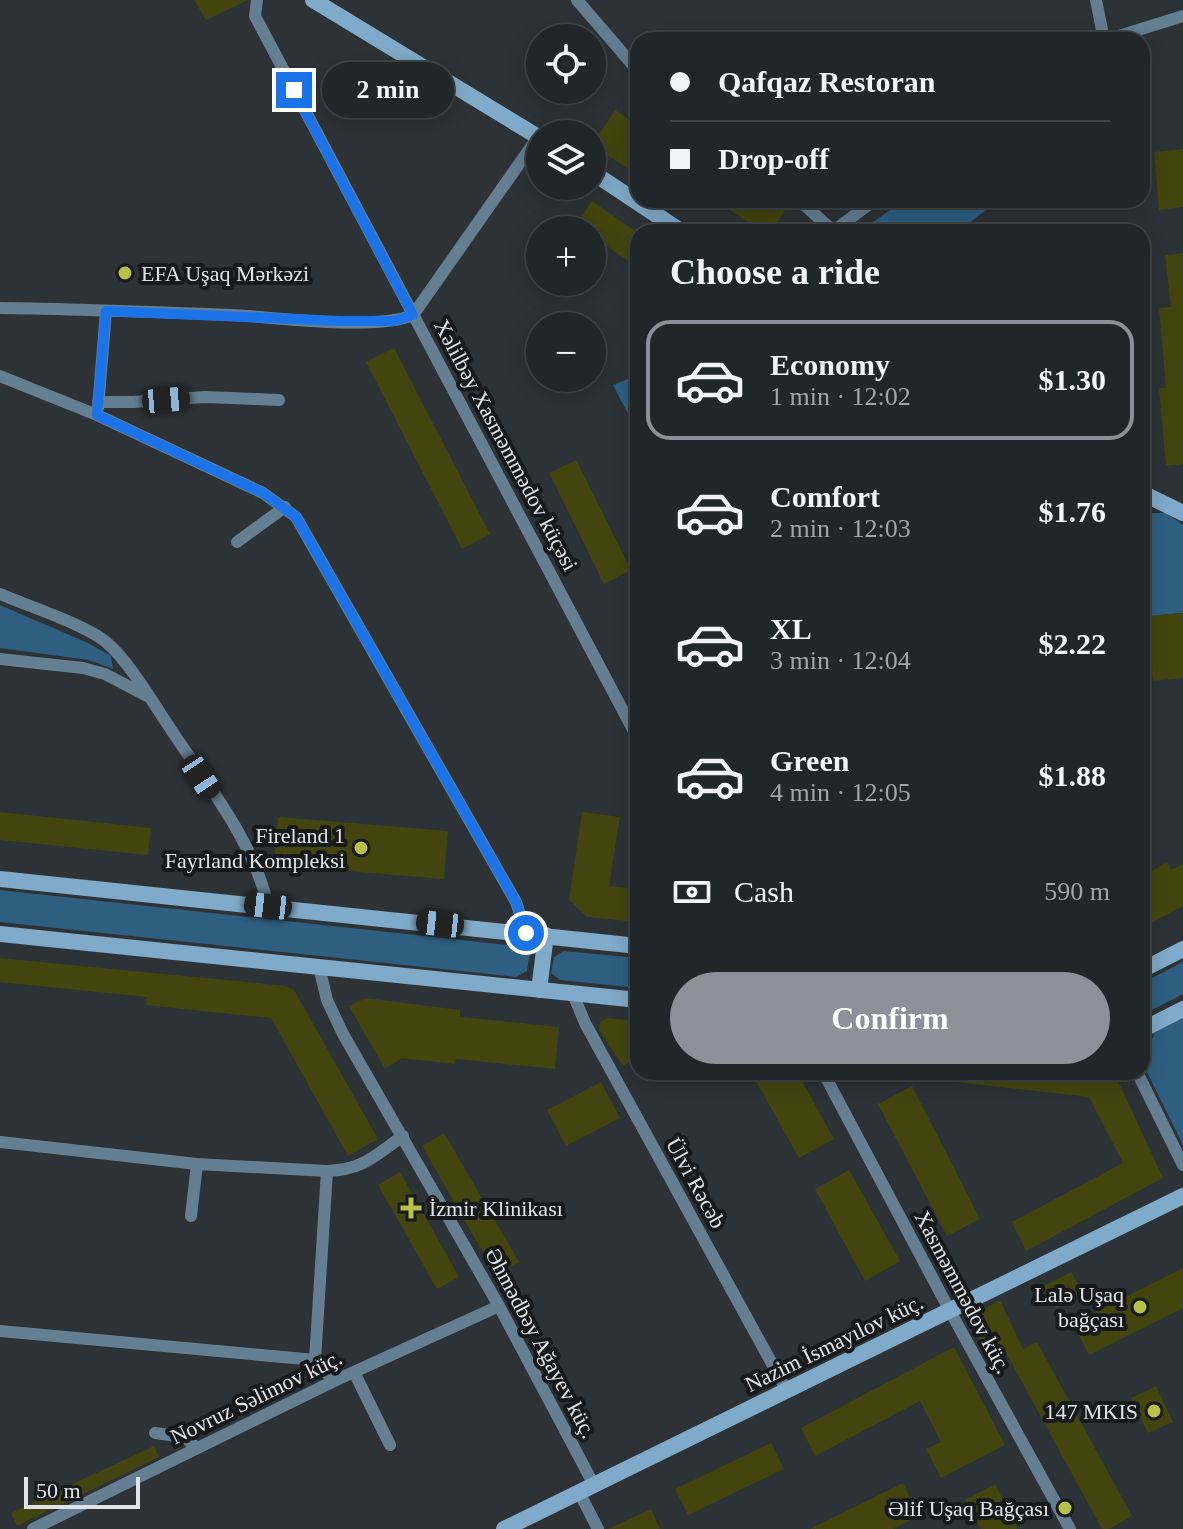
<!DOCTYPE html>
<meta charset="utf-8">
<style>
body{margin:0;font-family:Georgia,serif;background:#292e30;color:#f1f3f6;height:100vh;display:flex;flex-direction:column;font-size:30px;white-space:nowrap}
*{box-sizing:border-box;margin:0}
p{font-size:26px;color:#a2a5a8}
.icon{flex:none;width:44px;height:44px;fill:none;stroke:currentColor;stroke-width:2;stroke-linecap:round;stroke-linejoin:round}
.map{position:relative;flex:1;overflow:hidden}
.panel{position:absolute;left:630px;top:224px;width:520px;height:856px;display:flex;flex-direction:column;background:#212628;border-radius:24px;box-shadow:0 4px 20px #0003,0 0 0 2px #3e4345}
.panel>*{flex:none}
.banner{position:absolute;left:630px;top:32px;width:520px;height:176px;border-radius:24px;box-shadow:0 4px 20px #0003,0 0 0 2px #3e4345;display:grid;align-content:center;height:176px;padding:0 40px;background:#212628}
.tools{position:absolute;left:526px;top:24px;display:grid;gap:16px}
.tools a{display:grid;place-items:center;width:80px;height:80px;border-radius:50%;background:#212628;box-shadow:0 4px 20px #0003,0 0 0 2px #3e4345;font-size:40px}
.scale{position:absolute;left:24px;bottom:20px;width:116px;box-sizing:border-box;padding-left:8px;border:4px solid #e1e4e7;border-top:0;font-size:22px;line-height:28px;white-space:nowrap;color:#e1e4e7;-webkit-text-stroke:6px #17191b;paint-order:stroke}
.end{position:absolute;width:36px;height:36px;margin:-18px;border:10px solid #1a73e8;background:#fff;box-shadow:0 0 0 4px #fff}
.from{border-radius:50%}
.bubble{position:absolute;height:56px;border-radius:28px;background:#212628;box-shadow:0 4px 20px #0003,0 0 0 2px #3e4345;font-size:26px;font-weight:600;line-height:56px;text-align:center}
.car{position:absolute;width:24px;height:48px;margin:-24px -12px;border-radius:10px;box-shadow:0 0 6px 2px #0007;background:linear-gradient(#222 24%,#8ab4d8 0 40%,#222 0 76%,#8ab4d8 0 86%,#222 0)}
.banner b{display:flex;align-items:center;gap:28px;height:76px;font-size:30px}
.banner b+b{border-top:2px solid #3e4345}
.banner i{width:20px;height:20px;background:#f1f3f6}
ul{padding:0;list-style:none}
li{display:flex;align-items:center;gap:24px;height:120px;margin:0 16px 12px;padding:0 24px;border:4px solid transparent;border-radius:24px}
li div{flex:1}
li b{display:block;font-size:30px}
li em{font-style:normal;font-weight:600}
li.current{border-color:#8c9099}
li>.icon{width:72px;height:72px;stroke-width:1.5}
h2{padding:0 40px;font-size:36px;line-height:96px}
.pay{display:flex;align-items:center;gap:20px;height:88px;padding:0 40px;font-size:30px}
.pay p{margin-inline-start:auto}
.primary-button{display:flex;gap:16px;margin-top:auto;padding:16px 40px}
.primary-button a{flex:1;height:92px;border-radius:48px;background:#8c9099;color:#fff;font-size:32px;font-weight:600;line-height:92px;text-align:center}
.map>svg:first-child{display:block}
.green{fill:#2e5f80}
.building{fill:#42460e}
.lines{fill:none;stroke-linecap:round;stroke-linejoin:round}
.street{stroke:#647e92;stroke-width:12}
.secondary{stroke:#80aac9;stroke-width:16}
.route{stroke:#1a73e8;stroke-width:10}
.poi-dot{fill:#b7c148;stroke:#17191b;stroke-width:3}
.labels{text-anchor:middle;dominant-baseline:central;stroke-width:8;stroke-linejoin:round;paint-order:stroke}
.poi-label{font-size:22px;fill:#e1e4e7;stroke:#17191b;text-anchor:end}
.street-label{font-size:22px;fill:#e1e4e7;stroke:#17191b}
</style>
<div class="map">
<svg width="1183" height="1529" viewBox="0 0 1183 1529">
<rect width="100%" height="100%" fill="#2c3235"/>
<!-- green -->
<path class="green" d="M904 200H999L957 232H859Z
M638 375V433L613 385Z
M1142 513H1166L1183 525V613L1148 616Z
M0 605 88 643 111 656 113 669 89 660 0 648Z
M0 890 518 946 530 952 527 971 516 977 0 922Z
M564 951 638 958V988L560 980 551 973 554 957Z
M1183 962V994L1142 1015V983Z
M1183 1018V1145L1143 1064 1155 1032Z"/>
<!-- building -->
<path class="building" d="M194 0H248L206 20Z
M615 110 638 125V175L592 145Z
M1183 149V207L1159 210 1154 152Z
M714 200H776L787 207 771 232H764Z
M592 201 638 233V268L592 236V230H583L576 225Z
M1183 253V464L1166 466 1159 388H1166L1159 308 1171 307 1165 255Z
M394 348 490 534 462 549 366 362Z
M576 460 631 570 604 584 549 473Z
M1183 613V678L1153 681 1148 616Z
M0 812 151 828 148 855 0 840Z
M582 812 620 817 609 886 638 889V922L587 917 569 900Z
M278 817 448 831 444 879 274 865Z
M1167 862 1171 870 1183 864V906L1142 928V877Z
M0 958 286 986 294 990 378 1139 348 1156 271 1018 146 1005 147 997 0 982Z
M366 998 460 1010V1017L559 1027 555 1069 456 1059 455 1064 402 1058 385 1069 349 1006Z
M607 1018 638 1021V1057L623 1066 599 1030 600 1022Z
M751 1072H797L834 1139 799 1158Z
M940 1072H1114L1163 1178 1026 1251 1012 1222 1123 1163 1089 1097 939 1080Z
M601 1082 620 1118 566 1146 547 1110Z
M912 1086 980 1219 947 1236 878 1104Z
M444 1133 519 1262 496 1275 422 1146Z
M849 1170 900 1261 865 1281 815 1189Z
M400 1172 459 1277 437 1289 378 1185Z
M1183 1268V1308L1089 1355 1073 1323Z
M1071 1272 1083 1293 1056 1308 1044 1286Z
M1000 1300 1023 1349 1037 1342 1132 1516 1109 1529H1102L1003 1347 988 1355 968 1318Z
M954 1347 1005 1445 941 1478 926 1449 941 1442 920 1401 815 1456 801 1428Z
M1156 1386 1173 1422 1148 1433 1131 1398Z
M771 1443 784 1469 688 1515 675 1489Z
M154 1446 159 1457 17 1526 11 1513Z
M903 1483 919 1516 892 1529H810Z
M995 1484 1018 1529H981L965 1500Z
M651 1509 660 1529H608Z"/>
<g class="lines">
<!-- street -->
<path class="street" d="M257 0 255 16 638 739
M577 0 638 71
M1096 0 1104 40
M1106 40 1183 16
M799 200 833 231
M832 232 875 200
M0 308C77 309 154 312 231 315 274 317 377 331 413 315L538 137
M0 376 97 415 263 493 296 517 516 902 526 933
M98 402H133L205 397 279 400
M98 408 106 311
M237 542 285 507
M0 594C28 606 84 624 106 642 127 659 152 701 168 725 205 782 253 839 268 906
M0 659 83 668 105 674 147 696
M319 967 327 1000 343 1034 499 1306 594 1485
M573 994 585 1023 787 1391
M823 1072 950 1311 1070 1529
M1137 1072 1183 1165
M0 1142 197 1164 327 1171C363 1170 374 1156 403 1136
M327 1171 315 1360 334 1381
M191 1216 197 1164
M0 1331 315 1360
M354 1372 390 1445
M155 1433 184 1437 197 1448
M579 1492 598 1529
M33 1529 334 1381 499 1306"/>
<!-- secondary -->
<path class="secondary" d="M313 0 540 138
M592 172 682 232
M1142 493 1183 513
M0 879 638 946
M0 934 638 1000
M1142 970 1183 949
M539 990 546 935
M1142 1030 1183 1009
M504 1529 1183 1196"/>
</g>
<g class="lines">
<!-- route -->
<path class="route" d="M294 90 413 315 394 321H340L106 311 97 415 263 493 296 517 516 902 526 933"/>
</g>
<!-- markers -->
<g class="poi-dot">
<circle cx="125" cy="273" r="8"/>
<circle cx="361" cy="848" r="8"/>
<path d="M407 1196h8v8h8v8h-8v8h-8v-8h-8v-8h8z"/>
<circle cx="1140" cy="1307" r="8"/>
<circle cx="1154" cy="1411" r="8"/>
<circle cx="1065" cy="1508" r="8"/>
</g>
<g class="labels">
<!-- poi labels -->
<g class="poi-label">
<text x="141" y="273" text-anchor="start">EFA Uşaq Mərkəzi</text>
<text x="345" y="835">Fireland 1<tspan x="345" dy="25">Fayrland Kompleksi</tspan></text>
<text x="429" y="1208" text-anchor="start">İzmir Klinikası</text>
<text x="1124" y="1294">Lalə Uşaq<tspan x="1124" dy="25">bağçası</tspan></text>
<text x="1138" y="1411">147 MKIS</text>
<text x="1049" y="1508">Əlif Uşaq Bağçası</text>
</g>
<!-- street labels -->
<g class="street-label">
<text transform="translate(506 445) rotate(62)">Xəlilbəy Xasməmmədov küçəsi</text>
<text transform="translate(696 1183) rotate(61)">Ülvi Rəcəb</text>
<text transform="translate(963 1292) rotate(62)">Xasməmmədov küç.</text>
<text transform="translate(541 1343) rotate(62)">Əhmədbəy Ağayev küç.</text>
<text transform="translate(834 1343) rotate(-26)">Nazim İsmayılov küç.</text>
<text transform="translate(256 1397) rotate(-26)">Novruz Səlimov küç.</text>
</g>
</g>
</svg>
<div class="tools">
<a><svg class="icon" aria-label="locate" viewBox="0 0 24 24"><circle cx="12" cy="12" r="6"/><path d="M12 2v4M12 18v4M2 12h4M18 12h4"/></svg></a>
<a><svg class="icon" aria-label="layers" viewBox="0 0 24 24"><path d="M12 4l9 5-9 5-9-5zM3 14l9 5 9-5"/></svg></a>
<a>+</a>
<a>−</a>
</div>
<div class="scale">50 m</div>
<i class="end from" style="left:526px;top:933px"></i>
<i class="end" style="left:294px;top:90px"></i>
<div class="bubble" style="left:322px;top:62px;width:132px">2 min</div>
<i class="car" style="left:166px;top:400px;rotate:85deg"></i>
<i class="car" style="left:201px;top:777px;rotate:147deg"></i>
<i class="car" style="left:268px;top:906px;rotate:276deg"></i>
<i class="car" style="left:440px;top:924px;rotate:276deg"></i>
<div class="banner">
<b><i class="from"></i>Qafqaz Restoran</b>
<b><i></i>Drop-off</b>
</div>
<section class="panel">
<h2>Choose a ride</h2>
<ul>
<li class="current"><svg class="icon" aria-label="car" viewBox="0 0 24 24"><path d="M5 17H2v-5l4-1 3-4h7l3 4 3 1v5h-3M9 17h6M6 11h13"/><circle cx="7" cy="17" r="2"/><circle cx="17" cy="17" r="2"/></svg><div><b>Economy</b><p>1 min · 12:02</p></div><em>$1.30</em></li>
<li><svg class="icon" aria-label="car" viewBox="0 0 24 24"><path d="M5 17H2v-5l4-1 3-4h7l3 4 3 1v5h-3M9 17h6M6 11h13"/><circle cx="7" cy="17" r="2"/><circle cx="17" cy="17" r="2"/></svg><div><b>Comfort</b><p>2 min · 12:03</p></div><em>$1.76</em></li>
<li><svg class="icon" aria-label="car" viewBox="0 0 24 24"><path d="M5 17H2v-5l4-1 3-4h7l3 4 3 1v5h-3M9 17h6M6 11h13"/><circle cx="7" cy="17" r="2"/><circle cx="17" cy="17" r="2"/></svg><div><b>XL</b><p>3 min · 12:04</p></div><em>$2.22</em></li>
<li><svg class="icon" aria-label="car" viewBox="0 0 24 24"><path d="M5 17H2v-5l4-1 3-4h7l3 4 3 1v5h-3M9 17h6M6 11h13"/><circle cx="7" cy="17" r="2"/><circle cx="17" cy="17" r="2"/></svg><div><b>Green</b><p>4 min · 12:05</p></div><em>$1.88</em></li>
</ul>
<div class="pay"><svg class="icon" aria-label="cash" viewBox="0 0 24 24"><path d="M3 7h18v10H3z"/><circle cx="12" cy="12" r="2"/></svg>Cash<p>590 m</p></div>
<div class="primary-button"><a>Confirm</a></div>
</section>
</div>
